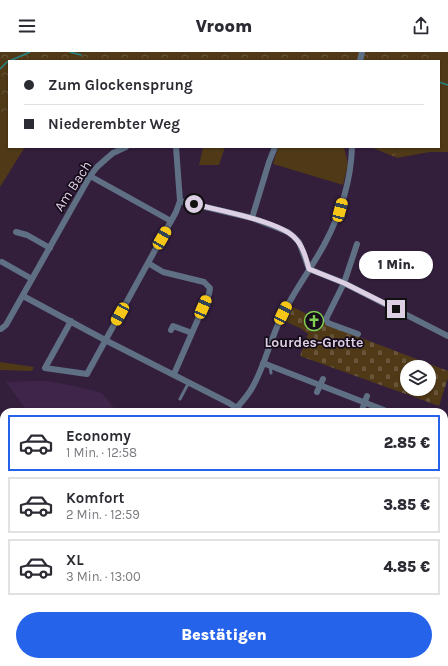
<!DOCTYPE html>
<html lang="de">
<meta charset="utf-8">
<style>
body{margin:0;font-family:Karla,sans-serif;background:#f2f2f3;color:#2b2b33;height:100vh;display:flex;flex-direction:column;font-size:15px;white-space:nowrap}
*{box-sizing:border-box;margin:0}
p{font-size:13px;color:#7c7c81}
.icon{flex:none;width:22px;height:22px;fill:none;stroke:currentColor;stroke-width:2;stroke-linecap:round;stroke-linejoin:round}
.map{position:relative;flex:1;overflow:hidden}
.details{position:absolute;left:0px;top:356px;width:448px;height:258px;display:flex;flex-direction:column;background:#fff;border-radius:12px 12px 0 0;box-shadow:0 1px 3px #0004}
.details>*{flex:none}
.banner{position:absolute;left:8px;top:8px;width:432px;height:88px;border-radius:0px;box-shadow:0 1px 3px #0004;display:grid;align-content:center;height:88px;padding:0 16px;background:#fff}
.fabs{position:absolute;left:400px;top:308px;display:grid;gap:8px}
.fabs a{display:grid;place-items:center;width:36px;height:36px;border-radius:50%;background:#fff;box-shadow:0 1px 3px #0004;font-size:20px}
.end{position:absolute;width:18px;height:18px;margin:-9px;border:5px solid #ded0e4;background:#111;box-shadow:0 0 0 2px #111}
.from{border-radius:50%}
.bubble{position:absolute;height:28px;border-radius:14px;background:#fff;box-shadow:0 1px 3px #0004;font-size:13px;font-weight:800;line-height:28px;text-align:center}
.car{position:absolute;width:12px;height:24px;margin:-12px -6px;border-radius:5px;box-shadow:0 0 3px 1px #0007;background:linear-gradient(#f5c518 24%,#345 0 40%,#f5c518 0 76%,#345 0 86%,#f5c518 0)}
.banner b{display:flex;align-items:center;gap:14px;height:38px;font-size:15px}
.banner b+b{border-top:1px solid #e1e1e2}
.banner i{width:10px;height:10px;background:#2b2b33}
ul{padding:7px 0 0;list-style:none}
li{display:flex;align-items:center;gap:12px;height:56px;margin:0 8px 6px;padding:0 8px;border:2px solid #e1e1e2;border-radius:0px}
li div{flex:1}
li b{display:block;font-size:15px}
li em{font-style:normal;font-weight:800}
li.on{border-color:#2563eb}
li>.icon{width:36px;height:36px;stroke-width:1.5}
.cta{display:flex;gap:8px;margin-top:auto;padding:8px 16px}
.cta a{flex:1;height:46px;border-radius:24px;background:#2563eb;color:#fff;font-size:16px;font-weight:800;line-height:46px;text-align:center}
header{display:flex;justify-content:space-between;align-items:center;height:52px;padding:0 16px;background:#fff;font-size:18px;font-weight:800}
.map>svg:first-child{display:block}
.built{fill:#3f2549}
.green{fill:#4f3917}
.forest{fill:url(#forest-crowns)}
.cemetery{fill:url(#cemetery-stones);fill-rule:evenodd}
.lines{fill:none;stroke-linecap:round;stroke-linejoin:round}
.stream{stroke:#258586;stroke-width:1.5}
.service{stroke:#5f6f84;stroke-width:3}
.minor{stroke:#5f6f84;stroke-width:6}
.route{stroke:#ded0e4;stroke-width:5}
.labels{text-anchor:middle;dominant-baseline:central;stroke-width:3.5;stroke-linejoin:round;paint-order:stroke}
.street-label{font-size:14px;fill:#ded0e4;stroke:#160c1a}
.poi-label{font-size:14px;font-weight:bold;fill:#ded0e4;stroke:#160c1a}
</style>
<header><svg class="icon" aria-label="menu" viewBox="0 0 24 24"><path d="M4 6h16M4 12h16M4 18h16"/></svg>Vroom<svg class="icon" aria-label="share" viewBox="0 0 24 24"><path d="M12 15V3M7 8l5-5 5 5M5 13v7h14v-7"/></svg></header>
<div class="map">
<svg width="448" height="614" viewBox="0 0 448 614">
<defs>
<pattern id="forest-crowns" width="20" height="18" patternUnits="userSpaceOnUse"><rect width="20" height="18" fill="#4f3917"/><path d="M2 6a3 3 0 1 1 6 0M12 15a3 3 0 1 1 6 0" fill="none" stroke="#685539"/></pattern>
<pattern id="cemetery-stones" width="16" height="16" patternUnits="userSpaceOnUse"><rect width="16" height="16" fill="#4f3917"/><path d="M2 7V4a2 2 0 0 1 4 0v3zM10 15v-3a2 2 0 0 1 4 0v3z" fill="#685539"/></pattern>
</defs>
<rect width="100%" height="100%" fill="#331e3c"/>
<!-- built -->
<path class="built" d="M34 329H48L79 335 102 341 117 360H28L6 330Z"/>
<!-- green -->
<path class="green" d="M439 2H448V100H430L397 106 395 95H439V9H436Z
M9 56V95H25L0 135V62Z
M203 95H225L219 113H199Z
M278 95H344L348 112 343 133 273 112Z
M0 310 34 315 32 319 0 318Z"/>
<!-- forest -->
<path class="forest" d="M0 0H448V2H439L436 9H9V56L0 62Z
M371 95H395L397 106Z"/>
<!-- cemetery -->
<path class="cemetery" d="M293 255 330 274 448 319V326L439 354 300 304 308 282 300 276 286 270ZM407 315H429V337H407Z"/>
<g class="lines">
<!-- stream -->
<path class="stream" d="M70 0 81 3
M0 17 7 10 30 0
M439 30 448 33"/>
<!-- service -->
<path class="service" d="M270 314 271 321
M180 347 189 330"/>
<!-- minor -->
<path class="minor" d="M360 9 362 0
M90 124 171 169
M180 149 252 166 288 180 293 184 299 190 309 217 344 231 448 284
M252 166 269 110 275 95
M16 180 27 183 50 196
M357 192 344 231 326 267 328 271 358 282
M2 210 32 227
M148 211 163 220 204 230 210 236 209 242 174 322
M23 244 105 288 229 351 243 360
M71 269 45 316 87 322 176 160 180 149 176 95
M0 277H1L6 273 90 124 97 115 106 107 113 101 126 95
M171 278 173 274 192 281
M263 311 389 360
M317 340 323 327
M362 358 367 344
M233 360C239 353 247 345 252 336 265 314 270 287 282 264 294 239 311 217 324 193 340 163 351 129 352 95
M0 367 4 373
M0 500H4"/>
</g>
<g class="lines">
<!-- route -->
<path class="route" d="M194 152C217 158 280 169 295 186 303 194 306 206 309 217L344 231 396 257"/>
</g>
<!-- icons -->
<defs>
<symbol id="church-ring" viewBox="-11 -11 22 22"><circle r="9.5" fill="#160c1a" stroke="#7fd052" stroke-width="1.5"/><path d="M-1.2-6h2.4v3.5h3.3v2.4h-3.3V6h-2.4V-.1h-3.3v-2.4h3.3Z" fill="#7fd052"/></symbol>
</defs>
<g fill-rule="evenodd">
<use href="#church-ring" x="303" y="258" width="22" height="22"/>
</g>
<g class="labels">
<!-- street labels -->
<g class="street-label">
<text transform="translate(73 134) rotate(-57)">Am Bach</text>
</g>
<!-- poi labels -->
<g class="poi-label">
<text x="314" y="290">Lourdes-Grotte</text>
</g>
</g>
</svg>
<div class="fabs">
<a><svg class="icon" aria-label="layers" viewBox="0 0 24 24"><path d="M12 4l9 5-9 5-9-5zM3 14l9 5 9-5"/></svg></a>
</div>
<i class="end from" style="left:194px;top:152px"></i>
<i class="end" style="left:396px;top:257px"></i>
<div class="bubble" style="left:359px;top:199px;width:74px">1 Min.</div>
<i class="car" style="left:340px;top:158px;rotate:15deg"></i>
<i class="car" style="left:162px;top:186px;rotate:30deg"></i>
<i class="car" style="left:203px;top:255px;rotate:23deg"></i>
<i class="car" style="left:283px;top:261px;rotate:26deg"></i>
<i class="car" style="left:120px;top:262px;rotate:209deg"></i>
<div class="banner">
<b><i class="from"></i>Zum Glockensprung</b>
<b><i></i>Niederembter Weg</b>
</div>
<section class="details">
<ul>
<li class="on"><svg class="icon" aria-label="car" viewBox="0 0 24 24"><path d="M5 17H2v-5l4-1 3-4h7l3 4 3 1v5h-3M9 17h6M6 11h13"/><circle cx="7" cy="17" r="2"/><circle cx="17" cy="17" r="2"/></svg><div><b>Economy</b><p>1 Min. · 12:58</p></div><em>2.85 €</em></li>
<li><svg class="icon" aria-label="car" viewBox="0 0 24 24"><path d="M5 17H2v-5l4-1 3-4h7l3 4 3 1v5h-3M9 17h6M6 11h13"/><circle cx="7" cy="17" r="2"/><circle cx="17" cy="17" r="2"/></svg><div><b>Komfort</b><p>2 Min. · 12:59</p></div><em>3.85 €</em></li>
<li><svg class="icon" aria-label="car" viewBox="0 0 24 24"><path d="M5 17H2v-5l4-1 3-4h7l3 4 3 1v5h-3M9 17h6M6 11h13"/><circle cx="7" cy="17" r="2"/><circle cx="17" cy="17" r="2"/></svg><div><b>XL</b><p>3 Min. · 13:00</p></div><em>4.85 €</em></li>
</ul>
<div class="cta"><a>Bestätigen</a></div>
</section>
</div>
